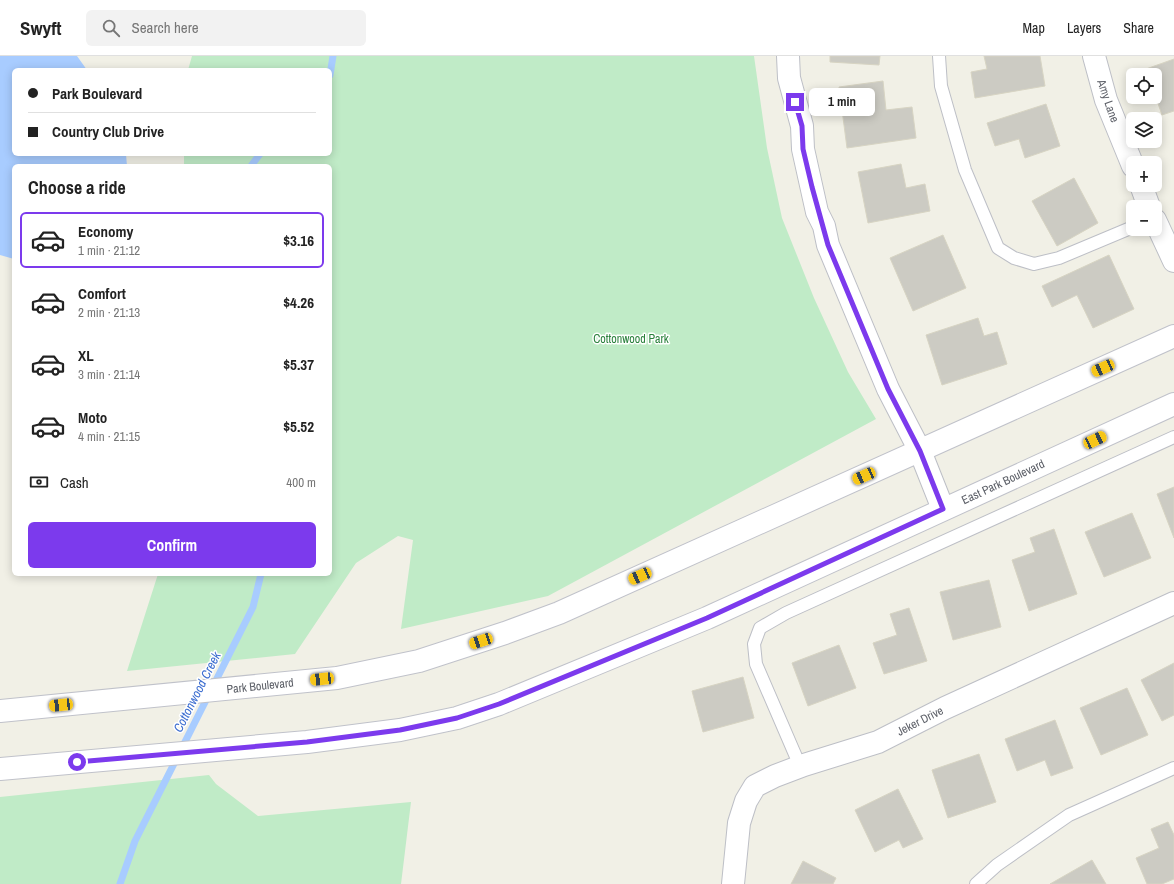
<!DOCTYPE html>
<meta charset="utf-8">
<style>
body{margin:0;font-family:"Archivo Narrow",sans-serif;background:#f2f2f2;color:#222;height:100vh;display:flex;flex-direction:column;font-size:15px;white-space:nowrap}
*{box-sizing:border-box;margin:0}
p{font-size:13px;color:#767676}
.icon{flex:none;width:22px;height:22px;fill:none;stroke:currentColor;stroke-width:2;stroke-linecap:round;stroke-linejoin:round}
.map{position:relative;flex:1;overflow:hidden}
.details{position:absolute;left:12px;top:108px;width:320px;height:412px;display:flex;flex-direction:column;background:#fff;border-radius:6px;box-shadow:0 2px 10px #0003}
.details>*{flex:none}
.top-card{position:absolute;left:12px;top:12px;width:320px;height:88px;border-radius:6px;box-shadow:0 2px 10px #0003;display:grid;align-content:center;height:88px;padding:0 16px;background:#fff}
.fabs{position:absolute;left:1126px;top:12px;display:grid;gap:8px}
.fabs a{display:grid;place-items:center;width:36px;height:36px;border-radius:6px;background:#fff;box-shadow:0 2px 10px #0003;font-size:20px}
.end{position:absolute;width:18px;height:18px;margin:-9px;border:5px solid #7c3aed;background:#fff;box-shadow:0 0 0 2px #fff}
.from{border-radius:50%}
.bubble{position:absolute;height:28px;border-radius:6px;background:#fff;box-shadow:0 2px 10px #0003;font-size:13px;font-weight:700;line-height:28px;text-align:center}
.car{position:absolute;width:12px;height:24px;margin:-12px -6px;border-radius:5px;box-shadow:0 0 3px 1px #0007;background:linear-gradient(#f5c518 24%,#345 0 40%,#f5c518 0 76%,#345 0 86%,#f5c518 0)}
.top-card b{display:flex;align-items:center;gap:14px;height:38px;font-size:15px}
.top-card b+b{border-top:1px solid #e0e0e0}
.top-card i{width:10px;height:10px;background:#222}
ul{padding:0;list-style:none}
li{display:flex;align-items:center;gap:12px;height:56px;margin:0 8px 6px;padding:0 8px;border:2px solid transparent;border-radius:6px}
li div{flex:1}
li b{display:block;font-size:15px}
li em{font-style:normal;font-weight:700}
li.current{border-color:#7c3aed}
li>.icon{width:36px;height:36px;stroke-width:1.5}
h2{padding:0 16px;font-size:18px;line-height:48px}
.pay{display:flex;align-items:center;gap:10px;height:44px;padding:0 16px;font-size:15px}
.pay p{margin-inline-start:auto}
.primary-button{display:flex;gap:8px;margin-top:auto;padding:8px 16px}
.primary-button a{flex:1;height:46px;border-radius:6px;background:#7c3aed;color:#fff;font-size:16px;font-weight:700;line-height:46px;text-align:center}
header{display:flex;align-items:center;gap:24px;box-sizing:border-box;height:56px;padding:0 20px;background:#fff;border-bottom:1px solid #e0e0e0}
header strong{font-size:19px}
nav{display:flex;gap:22px;margin-inline-start:auto;font-size:14px}
.search{width:280px;height:36px;background:#f2f2f2;display:flex;align-items:center;gap:10px;box-sizing:border-box;padding:0 14px;border-radius:6px;color:#767676;font-size:15px}
.map>svg:first-child{display:block}
.green{fill:#c0ebc7}
.water{fill:#a8ccff}
.lines{fill:none;stroke-linecap:round;stroke-linejoin:round}
.stream{stroke:#a8ccff;stroke-width:7}
.building{fill:#cccbc3;stroke:#d7d4c3}
.service-casing{stroke:#bdbfc6;stroke-width:14}
.minor-casing{stroke:#bdbfc6;stroke-width:24}
.tertiary-casing{stroke:#bdbfc6;stroke-width:24}
.secondary-casing{stroke:#c0c2ca;stroke-width:24}
.service{stroke:#fff;stroke-width:12}
.minor{stroke:#fff;stroke-width:22}
.tertiary{stroke:#fff;stroke-width:22}
.secondary{stroke:#fff;stroke-width:22}
.route{stroke:#7c3aed;stroke-width:5}
.labels{text-anchor:middle;dominant-baseline:central;stroke-width:3;stroke-linejoin:round;paint-order:stroke}
.street-label{font-size:12px;fill:#5d6068;stroke:#fff}
.park-label{font-size:12px;fill:#2a813c;stroke:#fff}
.water-label{font-size:13px;font-style:italic;fill:#3d6ed0;stroke:#fff}
</style>
<header>
<strong>Swyft</strong>
<div class="search"><svg class="icon" aria-label="search" viewBox="0 0 24 24"><circle cx="10" cy="10" r="6"/><path d="M15 15l6 6"/></svg>Search here</div>
<nav><a>Map</a><a>Layers</a><a>Share</a></nav>
</header>
<div class="map">
<svg width="1174" height="828" viewBox="0 0 1174 828">
<rect width="100%" height="100%" fill="#f1f0e6"/>
<!-- green -->
<path class="green" d="M192 0H754L767 92 782 162 814 242 848 316 876 363 548 540 401 573 413 484 398 480 356 507 295 598 127 615 158 518H330V110H184V98H330V14H188Z
M209 719 216 728 258 760 411 746 401 828H0V741Z"/>
<!-- water -->
<path class="water" d="M0 0H77L87 14H14V98H126L127 110H14V203L0 199Z"/>
<g class="lines">
<!-- stream -->
<path class="stream" d="M330 19 333 0
M251 110 260 98
M120 828 135 785 253 551 261 518"/>
</g>
<!-- building -->
<path class="building" d="M830 0H880L879 9 830 6Z
M984 0H1040L1045 30 975 42 971 16 987 13Z
M1174 3V55L1162 59 1155 39V19H1148L1146 13Z
M883 25 886 54 912 51 916 82 847 92 839 31Z
M1046 48 1060 90 1025 102 1019 83 995 90 987 67Z
M901 108 906 132 925 128 930 155 868 167 858 116Z
M1074 122 1098 167 1057 190 1032 145Z
M943 179 966 232 913 255 890 202Z
M1109 199 1134 253 1093 272 1077 239 1052 251 1042 230Z
M978 262 984 280 997 276 1007 308 942 329 926 279Z
M1174 431V482L1157 438Z
M1132 457 1151 502 1104 521 1085 476Z
M1054 473 1077 538 1029 555 1012 504 1035 496 1030 482Z
M989 524 1001 571 953 584 940 536Z
M909 552 927 605 884 618 873 587 897 579 890 558Z
M839 589 856 632 808 650 792 607Z
M1174 607V659L1162 665 1141 624Z
M743 621 754 662 703 676 692 635Z
M1127 632 1148 679 1101 699 1080 652Z
M1055 664 1073 712 1051 720 1045 704 1017 715 1005 683Z
M979 698 996 746 948 762 932 714Z
M898 733 923 783 903 792 899 784 875 796 855 754Z
M1168 766 1174 779V823L1162 828H1147L1136 802 1159 792 1151 773Z
M1092 804 1106 828H1050Z
M803 805 836 822 833 828H791Z"/>
<g class="lines">
<defs>
<path id="service" d="M939 0 941 30 965 114 998 192 1014 202 1034 208 1059 202 1133 171
M800 710 756 608 754 588 760 572 786 557 1174 381
M976 828 997 809 1069 759 1174 712"/>
<path id="minor" d="M1094 0 1106 44 1133 110
M1141 129 1149 151
M1155 164 1174 205
M733 828 739 767 746 745 755 730 775 720 804 709 878 686 945 652 1174 547"/>
<path id="tertiary" d="M788 0 789 22 802 70 803 93 817 156 824 170 828 189 888 333 920 395 943 453"/>
<path id="secondary" d="M0 655 337 622 419 605 505 577 559 557 1174 280
M0 713 307 686 400 674 457 662 499 648 707 562 1174 348"/>
</defs>
<!-- service casing -->
<use href="#service" class="service-casing"/>
<!-- minor casing -->
<use href="#minor" class="minor-casing"/>
<!-- tertiary casing -->
<use href="#tertiary" class="tertiary-casing"/>
<!-- secondary casing -->
<use href="#secondary" class="secondary-casing"/>
<!-- service -->
<use href="#service" class="service"/>
<!-- minor -->
<use href="#minor" class="minor"/>
<!-- tertiary -->
<use href="#tertiary" class="tertiary"/>
<!-- secondary -->
<use href="#secondary" class="secondary"/>
</g>
<g class="lines">
<!-- route -->
<path class="route" d="M77 706 307 686 400 674 457 662 499 648 707 562 943 453 920 395 888 333 828 189 812 131 803 93 802 70 795 46"/>
</g>
<g class="labels">
<!-- street labels -->
<g class="street-label">
<text transform="translate(1108 45) rotate(71)">Amy Lane</text>
<text transform="translate(1003 426) rotate(-25)">East Park Boulevard</text>
<text transform="translate(260 630) rotate(-6)">Park Boulevard</text>
<text transform="translate(920 665) rotate(-27)">Jeker Drive</text>
</g>
<!-- park labels -->
<g class="park-label">
<text x="631" y="283">Cottonwood Park</text>
</g>
<!-- water labels -->
<g class="water-label">
<text transform="translate(197 636) rotate(-63)">Cottonwood Creek</text>
</g>
</g>
</svg>
<div class="fabs">
<a><svg class="icon" aria-label="locate" viewBox="0 0 24 24"><circle cx="12" cy="12" r="6"/><path d="M12 2v4M12 18v4M2 12h4M18 12h4"/></svg></a>
<a><svg class="icon" aria-label="layers" viewBox="0 0 24 24"><path d="M12 4l9 5-9 5-9-5zM3 14l9 5 9-5"/></svg></a>
<a>+</a>
<a>−</a>
</div>
<i class="end from" style="left:77px;top:706px"></i>
<i class="end" style="left:795px;top:46px"></i>
<div class="bubble" style="left:809px;top:32px;width:66px">1 min</div>
<i class="car" style="left:1103px;top:312px;rotate:246deg"></i>
<i class="car" style="left:1095px;top:384px;rotate:65deg"></i>
<i class="car" style="left:864px;top:420px;rotate:246deg"></i>
<i class="car" style="left:640px;top:520px;rotate:246deg"></i>
<i class="car" style="left:481px;top:585px;rotate:252deg"></i>
<i class="car" style="left:322px;top:623px;rotate:264deg"></i>
<i class="car" style="left:61px;top:649px;rotate:264deg"></i>
<div class="top-card">
<b><i class="from"></i>Park Boulevard</b>
<b><i></i>Country Club Drive</b>
</div>
<section class="details">
<h2>Choose a ride</h2>
<ul>
<li class="current"><svg class="icon" aria-label="car" viewBox="0 0 24 24"><path d="M5 17H2v-5l4-1 3-4h7l3 4 3 1v5h-3M9 17h6M6 11h13"/><circle cx="7" cy="17" r="2"/><circle cx="17" cy="17" r="2"/></svg><div><b>Economy</b><p>1 min · 21:12</p></div><em>$3.16</em></li>
<li><svg class="icon" aria-label="car" viewBox="0 0 24 24"><path d="M5 17H2v-5l4-1 3-4h7l3 4 3 1v5h-3M9 17h6M6 11h13"/><circle cx="7" cy="17" r="2"/><circle cx="17" cy="17" r="2"/></svg><div><b>Comfort</b><p>2 min · 21:13</p></div><em>$4.26</em></li>
<li><svg class="icon" aria-label="car" viewBox="0 0 24 24"><path d="M5 17H2v-5l4-1 3-4h7l3 4 3 1v5h-3M9 17h6M6 11h13"/><circle cx="7" cy="17" r="2"/><circle cx="17" cy="17" r="2"/></svg><div><b>XL</b><p>3 min · 21:14</p></div><em>$5.37</em></li>
<li><svg class="icon" aria-label="car" viewBox="0 0 24 24"><path d="M5 17H2v-5l4-1 3-4h7l3 4 3 1v5h-3M9 17h6M6 11h13"/><circle cx="7" cy="17" r="2"/><circle cx="17" cy="17" r="2"/></svg><div><b>Moto</b><p>4 min · 21:15</p></div><em>$5.52</em></li>
</ul>
<div class="pay"><svg class="icon" aria-label="cash" viewBox="0 0 24 24"><path d="M3 7h18v10H3z"/><circle cx="12" cy="12" r="2"/></svg>Cash<p>400 m</p></div>
<div class="primary-button"><a>Confirm</a></div>
</section>
</div>
